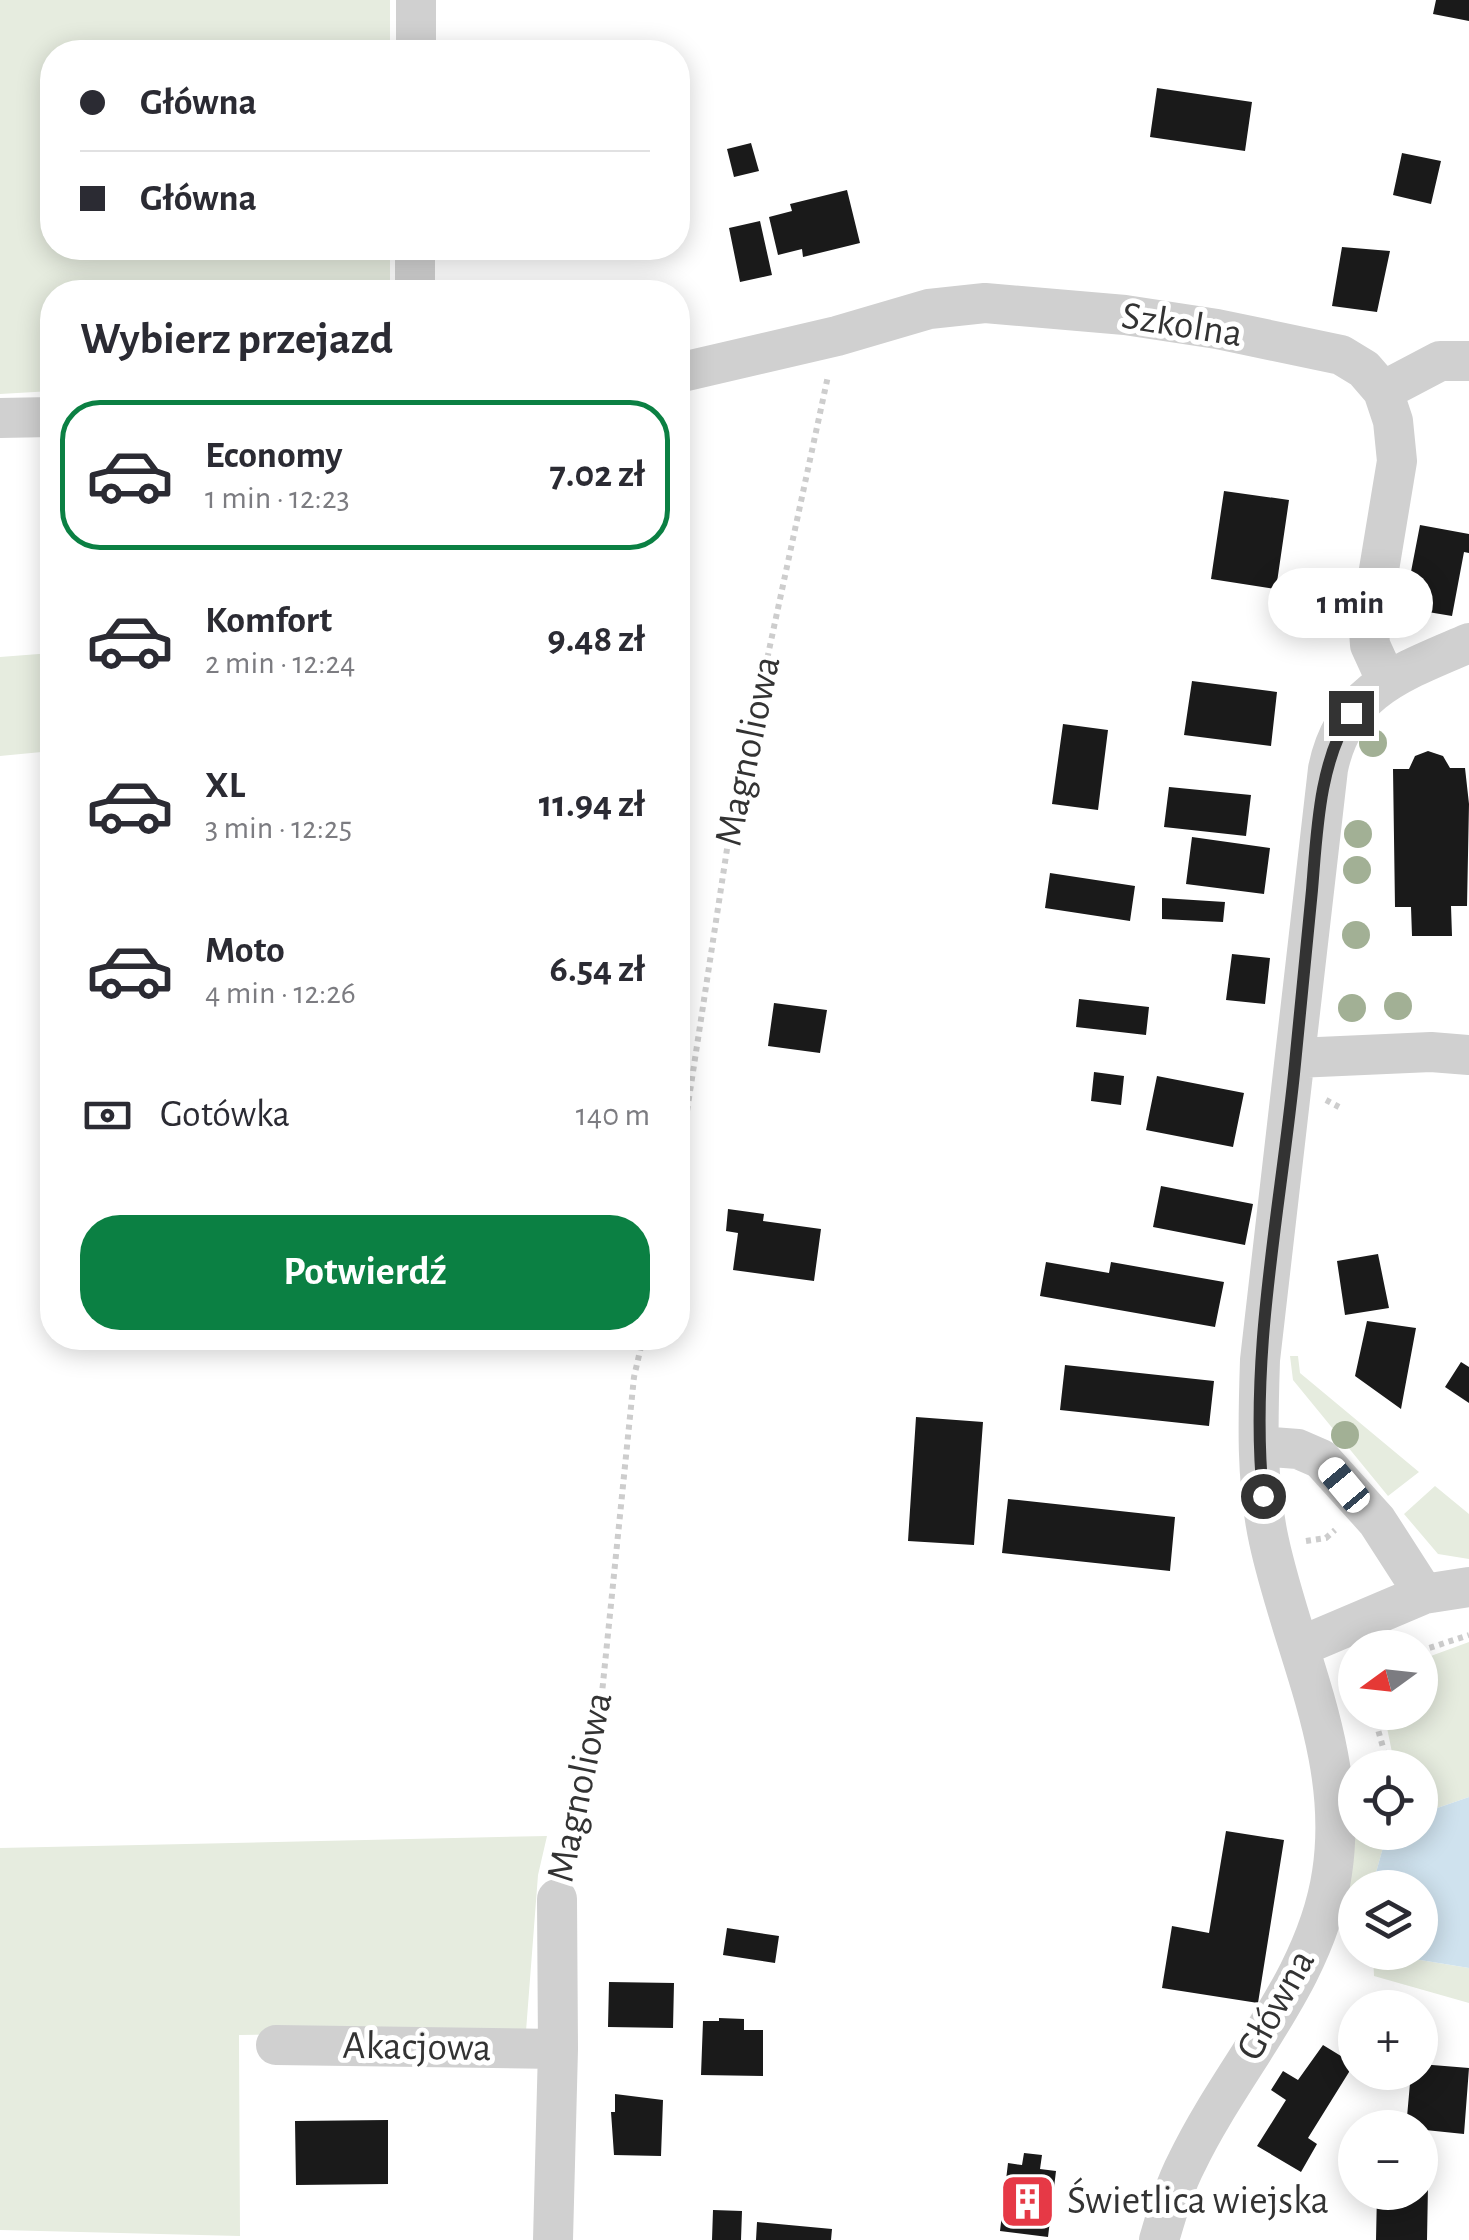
<!DOCTYPE html>
<html lang="pl">
<meta charset="utf-8">
<style>
body{margin:0;font-family:"Alegreya Sans",sans-serif;background:#f2f2f3;color:#2b2b33;height:100vh;display:flex;flex-direction:column;font-size:38px;white-space:nowrap}
*{box-sizing:border-box;margin:0}
p{font-size:32px;color:#7c7c81}
.icon{flex:none;width:55px;height:55px;fill:none;stroke:currentColor;stroke-width:2;stroke-linecap:round;stroke-linejoin:round}
.map{position:relative;flex:1;overflow:hidden}
.panel{position:absolute;left:40px;top:280px;width:650px;height:1070px;display:flex;flex-direction:column;background:#fff;border-radius:40px;box-shadow:0 5px 25px #0003}
.panel>*{flex:none}
.guide{position:absolute;left:40px;top:40px;width:650px;height:220px;border-radius:40px;box-shadow:0 5px 25px #0003;display:grid;align-content:center;height:220px;padding:0 40px;background:#fff}
.needle{width:65px;rotate:255deg}
.tools{position:absolute;left:1338px;top:1630px;display:grid;gap:20px}
.tools a{display:grid;place-items:center;width:100px;height:100px;border-radius:50%;background:#fff;box-shadow:0 5px 25px #0003;font-size:50px}
.end{position:absolute;width:45px;height:45px;margin:-22px;border:12px solid #333;background:#fff;box-shadow:0 0 0 5px #fff}
.from{border-radius:50%}
.bubble{position:absolute;height:70px;border-radius:35px;background:#fff;box-shadow:0 5px 25px #0003;font-size:32px;font-weight:700;line-height:70px;text-align:center}
.car{position:absolute;width:30px;height:60px;margin:-30px -15px;border-radius:12px;box-shadow:0 0 8px 2px #0007;background:linear-gradient(#fff 24%,#345 0 40%,#fff 0 76%,#345 0 86%,#fff 0)}
.guide b{display:flex;align-items:center;gap:35px;height:95px;font-size:38px}
.guide b+b{border-top:2px solid #e1e1e2}
.guide i{width:25px;height:25px;background:#2b2b33}
ul{padding:0;list-style:none}
li{display:flex;align-items:center;gap:30px;height:150px;margin:0 20px 15px;padding:0 20px;border:5px solid transparent;border-radius:40px}
li div{flex:1}
li b{display:block;font-size:38px}
li em{font-style:normal;font-weight:700}
li.current{border-color:#0b8043}
li>.icon{width:90px;height:90px;stroke-width:1.5}
h2{padding:0 40px;font-size:45px;line-height:120px}
.pay{display:flex;align-items:center;gap:25px;height:110px;padding:0 40px;font-size:38px}
.pay p{margin-inline-start:auto}
.cta{display:flex;gap:20px;margin-top:auto;padding:20px 40px}
.cta a{flex:1;height:115px;border-radius:40px;background:#0b8043;color:#fff;font-size:40px;font-weight:700;line-height:115px;text-align:center}
.map>svg:first-child{display:block}
.green{fill:#e6ecdf}
.water{fill:#cfe2ee}
.building{fill:#1a1a1a}
.lines{fill:none;stroke-linecap:round;stroke-linejoin:round}
.path{stroke:#cdcdcd;stroke-width:6;stroke-dasharray:5 5;stroke-linecap:butt}
.minor{stroke:#d0d0d0;stroke-width:40}
.tree{fill:#a2b095}
.route{stroke:#333;stroke-width:12}
.labels{text-anchor:middle;dominant-baseline:central;stroke-width:10;stroke-linejoin:round;paint-order:stroke}
.street-label{font-size:40px;fill:#333;stroke:#fff}
.poi-label{font-size:40px;fill:#333;stroke:#fff;text-anchor:start}
</style>
<div class="map">
<svg width="1469" height="2240" viewBox="0 0 1469 2240">
<rect width="100%" height="100%" fill="#fff"/>
<!-- green -->
<path class="green" d="M0 0H390V52H52V248H390V292H52V391L0 394Z
M52 653V751L0 756V657Z
M1290 1356H1298L1300 1373 1419 1472 1388 1496 1293 1380Z
M1435 1486 1469 1514V1559L1438 1554 1404 1514Z
M1469 1642V1797L1420 1814V1768L1395 1767 1384 1713 1420 1712V1660Z
M1355 1811V1832L1387 1833 1372 1887 1355 1888V1930L1339 1909Z
M547 1836 538 1875 526 2031 239 2035 240 2236 0 2230V1848Z
M1373 1953H1400L1408 1958 1469 1968V2003L1374 1976Z"/>
<!-- water -->
<path class="water" d="M1469 1797V1968L1408 1958 1400 1953 1420 1952V1888L1372 1887 1387 1833 1420 1832V1814Z"/>
<!-- building -->
<path class="building" d="M1436 0H1469V21L1433 14Z
M1157 88 1252 102 1245 151 1150 137Z
M751 143 759 171 734 177 727 149Z
M1402 153 1441 161 1431 204 1393 195Z
M847 190 860 243 803 257 802 249 778 255 769 217 792 211 790 204Z
M760 221 772 275 740 282 729 228Z
M1342 247 1390 251 1377 312 1332 306Z
M1224 491 1289 500 1276 589 1211 579Z
M1420 525 1469 534V553L1464 552 1452 616 1404 608Z
M1192 681 1277 692 1271 746 1184 735Z
M1063 724 1108 730 1098 810 1052 804Z
M1428 751 1443 756 1450 768H1465L1469 804 1467 906H1451L1452 936H1412L1411 907H1395L1393 769H1409L1415 756Z
M1169 787 1251 795 1246 836 1164 827Z
M1192 837 1270 848 1264 894 1186 884Z
M1050 873 1135 886 1130 921 1045 908Z
M1162 898 1225 902 1223 922 1162 919Z
M1232 954 1270 958 1265 1004 1226 1000Z
M1079 999 1149 1007 1146 1035 1076 1027Z
M774 1003 827 1010 820 1053 768 1046Z
M1094 1072 1124 1076 1121 1105 1091 1101Z
M1157 1076 1244 1093 1233 1147 1146 1130Z
M1161 1186 1253 1204 1245 1245 1153 1227Z
M728 1209 764 1214 763 1221 821 1229 814 1281 733 1270 738 1233 726 1231Z
M1378 1254 1389 1308 1345 1315 1337 1261Z
M1046 1262 1109 1273 1111 1262 1224 1282 1215 1327 1040 1296Z
M1367 1321 1416 1328 1401 1409 1355 1376Z
M1461 1362 1469 1367V1403L1445 1387Z
M1065 1365 1214 1381 1209 1426 1060 1410Z
M916 1417 983 1422 974 1545 908 1541Z
M1008 1499 1175 1517 1170 1571 1002 1553Z
M1226 1831 1284 1840 1258 2003 1162 1988 1172 1926 1209 1933Z
M727 1928 779 1936 775 1963 723 1955Z
M609 1982 674 1983 673 2028 608 2027Z
M719 2018 744 2019V2030H763V2076L701 2075 703 2021H719Z
M1323 2045 1354 2064 1308 2138 1317 2144 1301 2172 1257 2146 1286 2100 1271 2090 1283 2071 1298 2080Z
M1420 2064 1469 2068 1464 2134 1406 2128 1411 2072H1420Z
M615 2094 663 2100 661 2156 614 2155 611 2112H615Z
M388 2120V2184L296 2185 295 2121Z
M1024 2153 1042 2155 1040 2169 1056 2171 1048 2237 1000 2231 1008 2163 1022 2165Z
M1420 2185H1428L1427 2240H1376L1377 2192H1420Z
M713 2210 742 2211 741 2240H712Z
M757 2222 832 2229 831 2240H756Z"/>
<g class="lines">
<!-- path -->
<path class="path" d="M1326 1100 1339 1107
M678 1170 729 836 828 376
M1306 1541 1326 1538 1335 1530
M1420 1651 1469 1635
M1373 1712 1388 1765
M564 1864 601 1703 634 1377 643 1338"/>
<!-- minor -->
<path class="minor" d="M416 52V0
M415 292V248
M678 373 837 336 929 309 985 303 1125 315 1217 329 1341 355 1364 369 1383 391 1393 421 1397 461 1369 630 1370 645 1386 680
M1383 391 1440 361H1469
M0 418 52 417
M1296 1058 1431 1052 1469 1055
M1259 1446 1298 1449 1321 1459 1377 1521 1424 1594
M1299 1647 1424 1594 1469 1587
M276 2045 558 2049
M553 2240 558 2049 557 1899
M1159 2240C1167 2213 1174 2187 1187 2162 1233 2066 1316 1981 1332 1873 1350 1756 1293 1652 1269 1541 1256 1482 1258 1420 1260 1360L1328 769C1344 690 1402 672 1469 643"/>
</g>
<!-- trees -->
<g class="tree">
<circle cx="1373" cy="743" r="14"/>
<circle cx="1358" cy="834" r="14"/>
<circle cx="1357" cy="870" r="14"/>
<circle cx="1356" cy="935" r="14"/>
<circle cx="1398" cy="1006" r="14"/>
<circle cx="1352" cy="1008" r="14"/>
<circle cx="1345" cy="1435" r="14"/>
</g>
<g class="lines">
<!-- route -->
<path class="route" d="M1263 1496C1249 1352 1281 1207 1295 1064 1301 1006 1306 948 1312 890 1317 831 1319 763 1351 713"/>
</g>
<!-- icons -->
<defs>
<symbol id="building-square" viewBox="-11 -11 22 22"><rect x="-9" y="-9" width="18" height="18" rx="4" fill="#e63946" stroke="#fff"/><path d="M-4-6H4V6H1V3H-1V6H-4ZM-2.5-4.3h1.7v1.8h-1.7ZM.8-4.3h1.7v1.8H.8ZM-2.5-1h1.7V.8h-1.7ZM.8-1h1.7V.8H.8Z" fill="#fff"/></symbol>
</defs>
<g fill-rule="evenodd">
<use href="#building-square" x="996" y="2170" width="63" height="63"/>
</g>
<g class="labels">
<!-- street labels -->
<g class="street-label">
<text transform="translate(1182 325) rotate(9)">Szkolna</text>
<text transform="translate(748 751) rotate(-78)">Magnoliowa</text>
<text transform="translate(580 1787) rotate(-78)">Magnoliowa</text>
<text transform="translate(1276 2005) rotate(-61)">Główna</text>
<text transform="translate(417 2047) rotate(1)">Akacjowa</text>
</g>
<!-- poi labels -->
<g class="poi-label">
<text x="1067" y="2201">Świetlica wiejska</text>
</g>
</g>
</svg>
<div class="tools">
<a><svg class="needle" viewBox="-14 -14 28 28"><path d="M0-13l5 13h-10z" fill="#e53935"/><path d="M0 13l5-13h-10z" fill="#7c7c81"/></svg></a>
<a><svg class="icon" aria-label="locate" viewBox="0 0 24 24"><circle cx="12" cy="12" r="6"/><path d="M12 2v4M12 18v4M2 12h4M18 12h4"/></svg></a>
<a><svg class="icon" aria-label="layers" viewBox="0 0 24 24"><path d="M12 4l9 5-9 5-9-5zM3 14l9 5 9-5"/></svg></a>
<a>+</a>
<a>−</a>
</div>
<i class="end from" style="left:1263px;top:1496px"></i>
<i class="end" style="left:1351px;top:713px"></i>
<div class="bubble" style="left:1268px;top:568px;width:165px">1 min</div>
<i class="car" style="left:1344px;top:1485px;rotate:320deg"></i>
<div class="guide">
<b><i class="from"></i>Główna</b>
<b><i></i>Główna</b>
</div>
<section class="panel">
<h2>Wybierz przejazd</h2>
<ul>
<li class="current"><svg class="icon" aria-label="car" viewBox="0 0 24 24"><path d="M5 17H2v-5l4-1 3-4h7l3 4 3 1v5h-3M9 17h6M6 11h13"/><circle cx="7" cy="17" r="2"/><circle cx="17" cy="17" r="2"/></svg><div><b>Economy</b><p>1 min · 12:23</p></div><em>7.02 zł</em></li>
<li><svg class="icon" aria-label="car" viewBox="0 0 24 24"><path d="M5 17H2v-5l4-1 3-4h7l3 4 3 1v5h-3M9 17h6M6 11h13"/><circle cx="7" cy="17" r="2"/><circle cx="17" cy="17" r="2"/></svg><div><b>Komfort</b><p>2 min · 12:24</p></div><em>9.48 zł</em></li>
<li><svg class="icon" aria-label="car" viewBox="0 0 24 24"><path d="M5 17H2v-5l4-1 3-4h7l3 4 3 1v5h-3M9 17h6M6 11h13"/><circle cx="7" cy="17" r="2"/><circle cx="17" cy="17" r="2"/></svg><div><b>XL</b><p>3 min · 12:25</p></div><em>11.94 zł</em></li>
<li><svg class="icon" aria-label="car" viewBox="0 0 24 24"><path d="M5 17H2v-5l4-1 3-4h7l3 4 3 1v5h-3M9 17h6M6 11h13"/><circle cx="7" cy="17" r="2"/><circle cx="17" cy="17" r="2"/></svg><div><b>Moto</b><p>4 min · 12:26</p></div><em>6.54 zł</em></li>
</ul>
<div class="pay"><svg class="icon" aria-label="cash" viewBox="0 0 24 24"><path d="M3 7h18v10H3z"/><circle cx="12" cy="12" r="2"/></svg>Gotówka<p>140 m</p></div>
<div class="cta"><a>Potwierdź</a></div>
</section>
</div>
